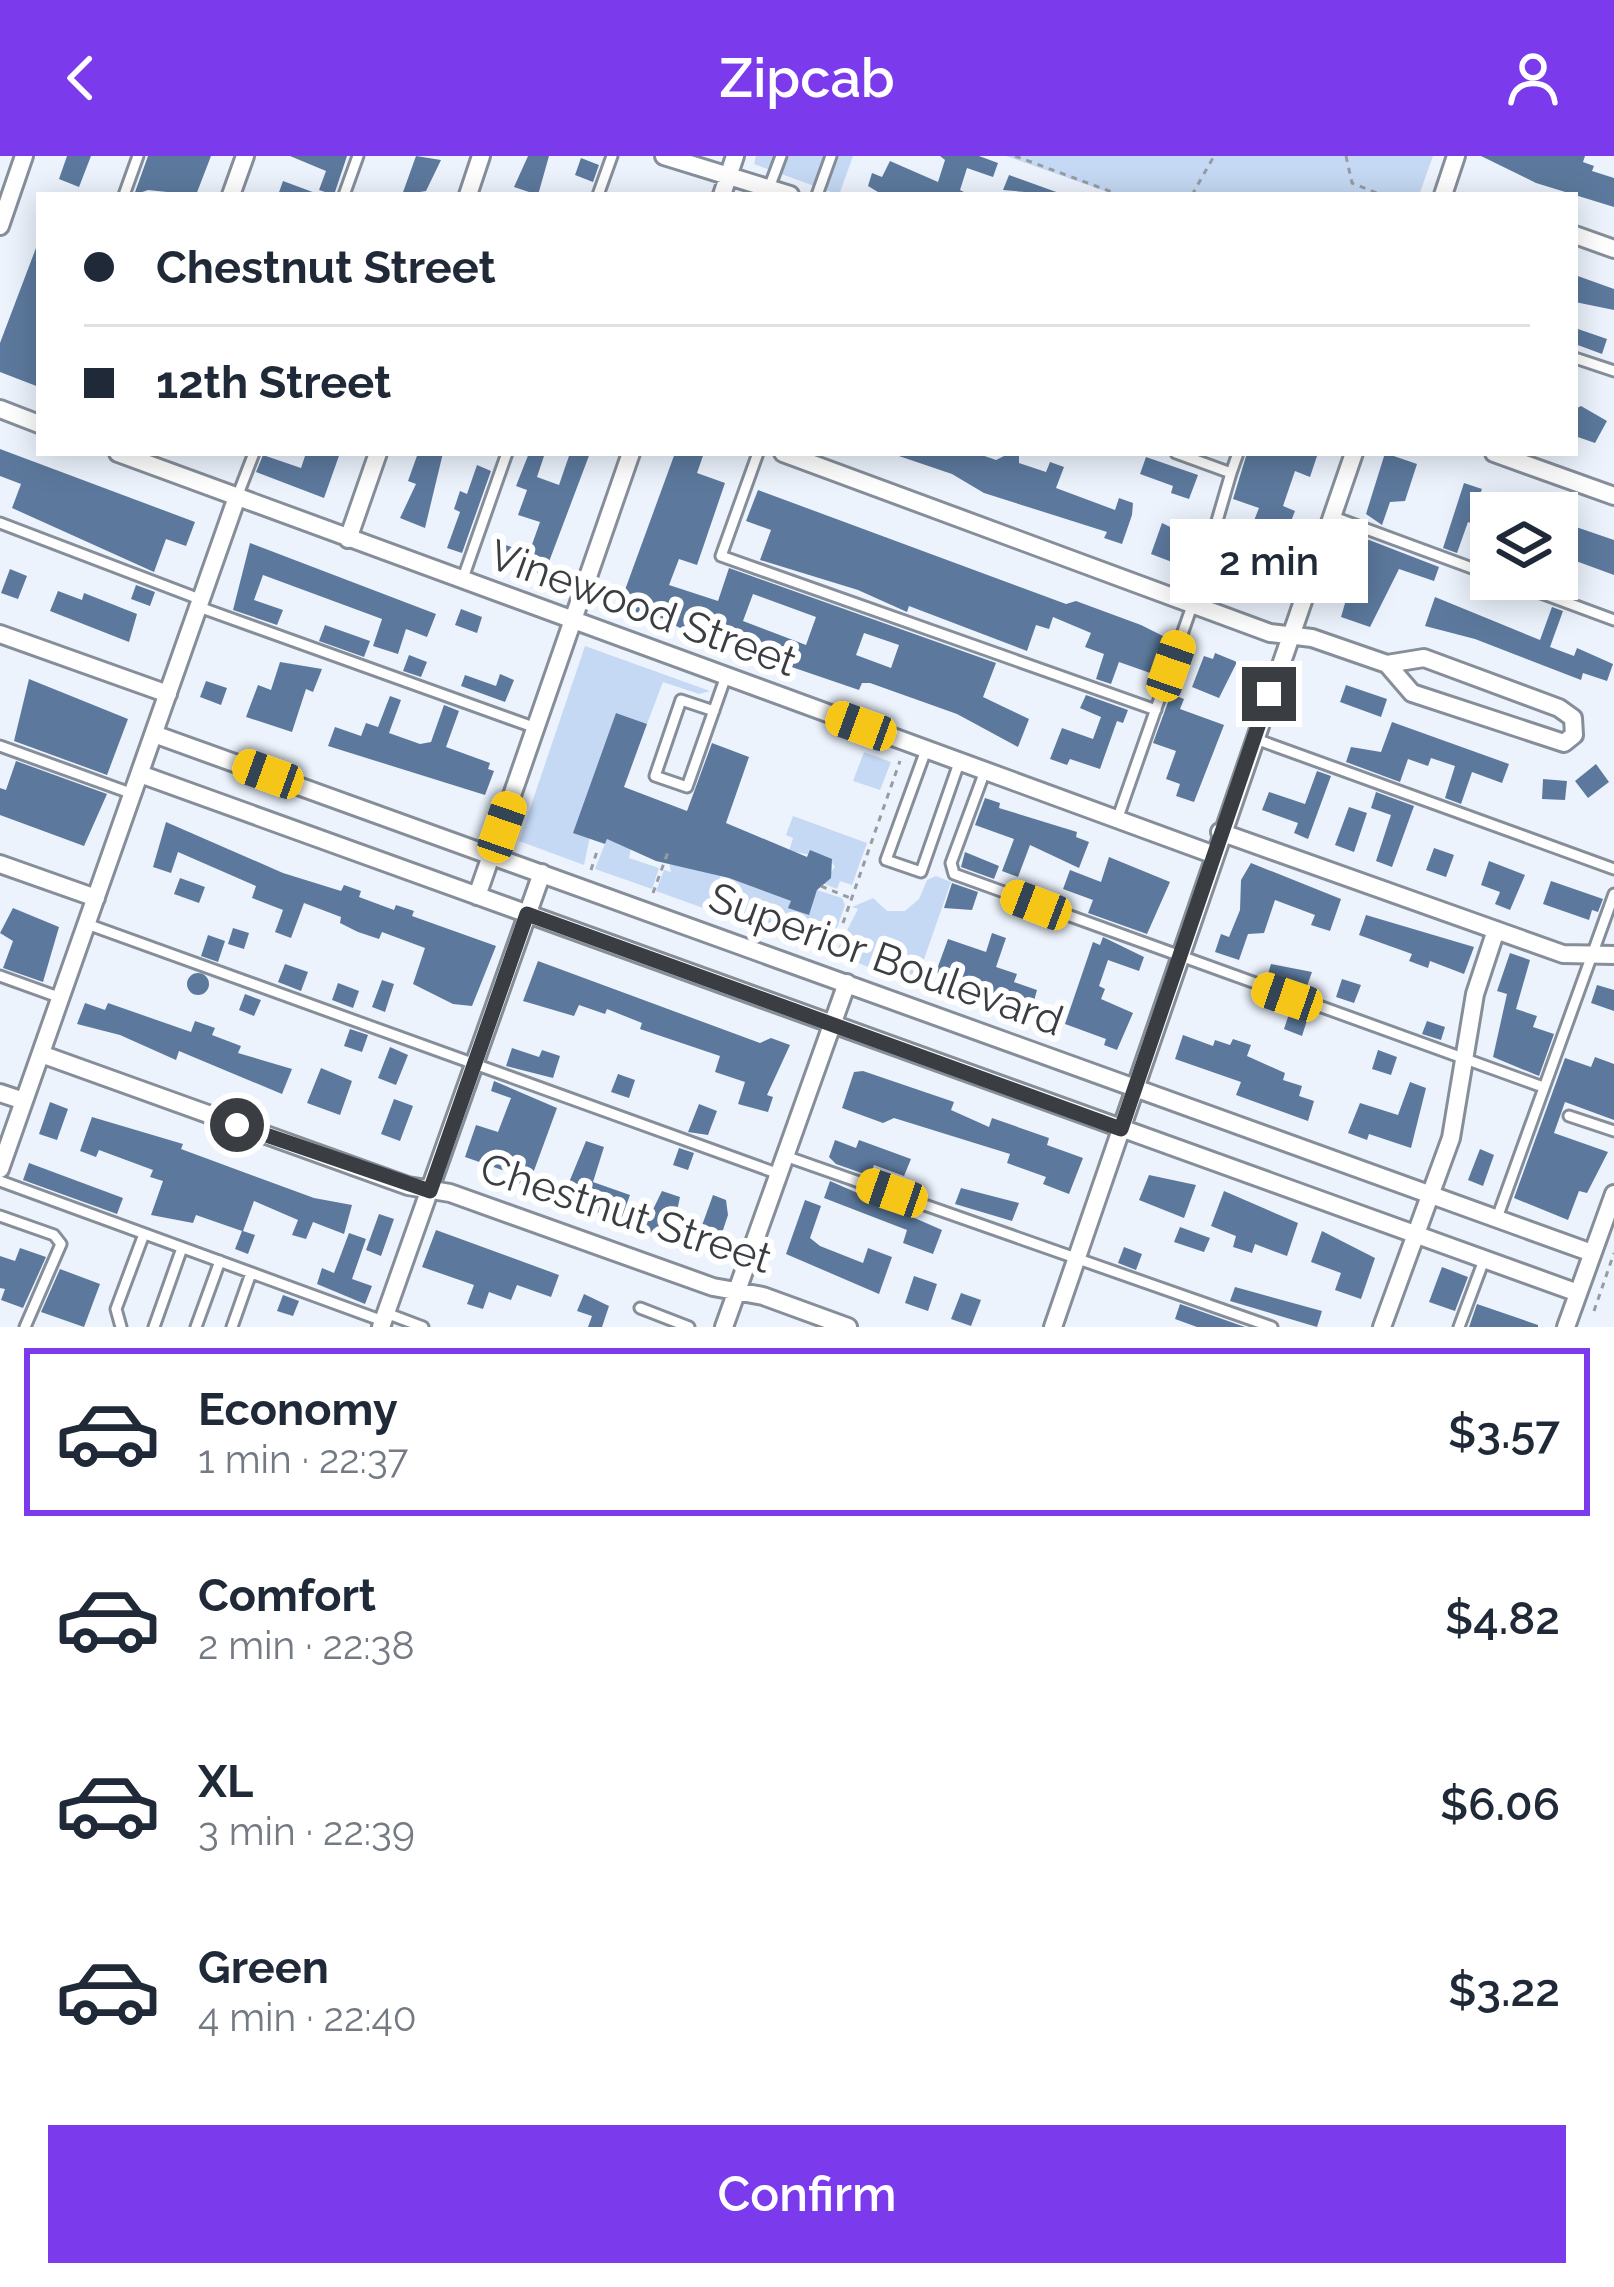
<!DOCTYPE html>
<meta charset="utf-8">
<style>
body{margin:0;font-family:Raleway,sans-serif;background:#f6f6f7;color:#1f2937;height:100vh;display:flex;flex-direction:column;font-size:45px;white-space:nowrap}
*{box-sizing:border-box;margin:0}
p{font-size:39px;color:#747a83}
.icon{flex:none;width:66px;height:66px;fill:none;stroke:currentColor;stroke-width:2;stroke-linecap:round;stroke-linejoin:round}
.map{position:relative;height:1171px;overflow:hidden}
.details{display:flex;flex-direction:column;background:#fff;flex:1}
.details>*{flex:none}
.top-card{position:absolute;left:36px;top:36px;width:1542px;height:264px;border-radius:0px;box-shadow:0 6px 30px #0003;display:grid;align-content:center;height:264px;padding:0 48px;background:#fff}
.tools{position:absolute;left:1470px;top:336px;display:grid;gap:24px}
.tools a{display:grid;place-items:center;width:108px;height:108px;border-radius:0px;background:#fff;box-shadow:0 6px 30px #0003;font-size:60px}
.end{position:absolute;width:54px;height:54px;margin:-27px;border:15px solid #3a3d42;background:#fff;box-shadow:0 0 0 6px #fff}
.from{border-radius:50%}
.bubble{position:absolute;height:84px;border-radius:0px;background:#fff;box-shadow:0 6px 30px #0003;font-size:39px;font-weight:600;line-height:84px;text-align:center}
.car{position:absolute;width:36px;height:72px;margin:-36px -18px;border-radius:15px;box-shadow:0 0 9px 3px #0007;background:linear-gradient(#f5c518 24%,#345 0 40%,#f5c518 0 76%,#345 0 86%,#f5c518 0)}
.top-card b{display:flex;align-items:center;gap:42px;height:114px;font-size:45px}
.top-card b+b{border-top:3px solid #e0e1e3}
.top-card i{width:30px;height:30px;background:#1f2937}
ul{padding:21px 0 0;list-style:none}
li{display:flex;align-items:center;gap:36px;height:168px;margin:0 24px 18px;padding:0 24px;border:6px solid transparent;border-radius:0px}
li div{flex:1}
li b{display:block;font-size:45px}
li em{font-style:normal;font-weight:600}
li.selected{border-color:#7c3aed}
li>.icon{width:108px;height:108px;stroke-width:1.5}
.cta{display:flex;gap:24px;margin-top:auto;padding:24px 48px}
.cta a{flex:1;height:138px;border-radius:0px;background:#7c3aed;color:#fff;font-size:48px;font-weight:600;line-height:138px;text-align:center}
header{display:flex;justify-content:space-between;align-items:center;height:156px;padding:0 48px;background:#7c3aed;color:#fff;font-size:54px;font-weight:600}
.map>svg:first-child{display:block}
.green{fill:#c5d9f4}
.building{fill:#5c799d;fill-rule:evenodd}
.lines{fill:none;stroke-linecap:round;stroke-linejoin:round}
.lane-casing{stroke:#858e99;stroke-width:15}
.street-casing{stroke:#858e99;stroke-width:22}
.path{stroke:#979ca3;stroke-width:3;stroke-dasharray:6 6;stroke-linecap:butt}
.lane{stroke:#fff;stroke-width:9}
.street{stroke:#fff;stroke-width:16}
.route{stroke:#3a3d42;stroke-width:15}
.labels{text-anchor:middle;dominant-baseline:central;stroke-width:12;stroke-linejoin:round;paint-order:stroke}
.street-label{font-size:42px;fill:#3a3d42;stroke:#fff}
</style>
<header><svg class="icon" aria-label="back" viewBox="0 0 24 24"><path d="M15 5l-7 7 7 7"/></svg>Zipcab<svg class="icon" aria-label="person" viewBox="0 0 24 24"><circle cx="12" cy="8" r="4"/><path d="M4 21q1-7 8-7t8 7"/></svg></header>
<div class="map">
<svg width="1614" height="1171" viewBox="0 0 1614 1171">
<rect width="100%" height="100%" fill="#ecf3fd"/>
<!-- green -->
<path class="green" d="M756 0H853L839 39 754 8Z
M1006 0H1433L1419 39H1116Z
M585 490 710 535 699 538 663 526 647 568 616 557 584 709 519 685Z
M864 596 891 606 880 634 853 625Z
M793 660 867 687 852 729 840 725 837 733 822 727 835 711 829 702 789 695 793 682 786 679Z
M607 683 631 692 629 702 659 712 652 733 595 713Z
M669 706 721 719 706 753 656 735 664 714 671 716Z
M936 720 951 726 915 829 835 798 858 753 852 751 873 742 887 755H905L919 743 927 724Z
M729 722 791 745 809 758 817 734 842 742 845 749 831 789 822 795 717 757Z"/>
<!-- building -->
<path class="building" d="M67 0H91L79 31 59 23Z
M148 0H211L196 39 148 34 134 39Z
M290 0H347L334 39 319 34 326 15Z
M416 0 441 4 426 35 402 39Z
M528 0H549L538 39 514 31Z
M940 0H979L998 7 993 21 967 12 960 34 970 39H883L868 30 872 17 882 21 890 5 938 26 945 4Z
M1481 0H1585L1583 6 1594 10 1592 15 1614 22V51L1536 27Z
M581 2 599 9 593 26 575 19Z
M1009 19 1059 37V39L1003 34Z
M283 25 318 38V39H278Z
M39 84V231L0 216V187Z
M1575 119 1614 133V154L1575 146Z
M1575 172 1607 183 1602 198 1575 188Z
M1581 250 1607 265 1595 287 1575 280V253Z
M0 293 195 366 186 390 166 383 154 416 12 352 21 328 0 320Z
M306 297H340L324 342 256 316 263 299 301 312Z
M418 297H443L425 372 400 362 416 328 408 325Z
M529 297H545L537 321 559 329 570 297H590L544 419 495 402 500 387 529 397 540 366 518 359 527 334 516 330Z
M675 297H704L697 317 725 327 697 409 679 403 669 429 718 445 729 412 996 507 983 541 1029 563 1018 591 957 558 870 527H862L859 534 777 506 779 501 736 488 739 482 684 474 642 452 638 460 618 453ZM753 438 816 461 806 489 743 465ZM864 477 899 489 891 512 856 499Z
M890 297H976L996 304 1010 297 1019 300V307L1046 316 1050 306 1064 311 1056 332 1115 354 1119 342 1133 347 1132 359 1122 388 1104 382 1107 376 984 337 952 318Z
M1247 297H1318L1310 321 1295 315 1283 350 1295 355 1266 430 1242 421 1250 398 1220 387 1227 369 1249 377 1259 352 1233 343Z
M1385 297 1417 308 1405 345 1390 346 1382 369 1366 358Z
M1146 301 1198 319 1189 343 1171 337 1173 330 1140 318Z
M477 309 491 315 462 397 447 392 460 356 454 353 460 335 467 338Z
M1464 327 1482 333 1479 341 1520 355 1491 357V374L1468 366 1457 397 1443 392Z
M758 334 1066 448 1076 445 1141 469 1169 483 1156 519 1119 506 1111 528 1096 523 1104 498 1085 491 1091 477 1053 461 1049 473 1036 469 1027 495 909 450 907 456 858 434 760 404 771 374 746 365Z
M1162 367 1201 386 1193 414 1151 398Z
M1576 371 1614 384V419L1565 401Z
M1364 382 1439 411 1434 425 1399 413 1370 471 1341 461Z
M250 387 436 458 427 481 406 473 398 498 373 490 382 463 263 419 254 444 283 454 277 469 233 454Z
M10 413 27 420 18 443 1 437Z
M136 429 155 436 150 450 131 443Z
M58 435 82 444 84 437 137 458 129 486 50 455Z
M1435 441 1540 484 1552 451 1563 455 1550 491 1574 500 1577 492 1613 508 1607 525 1583 517 1581 524 1475 483 1425 470Z
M461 453 482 461 477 477 455 469Z
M325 469 370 485 364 501 319 485Z
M1215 497 1237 506 1219 542 1192 531 1204 500 1213 503Z
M409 499 427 506 421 521 403 515Z
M280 506 322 513 313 536 306 533 292 576 246 561 258 529 271 534Z
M500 518 514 524 505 546 461 530 465 519 496 530Z
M29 523 128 563 107 619 14 585Z
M206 525 227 532 221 549 200 541Z
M1346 529 1387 543 1381 561 1340 546Z
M1171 538 1184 543 1180 553 1224 569 1194 646 1176 640 1180 628 1166 623 1176 595 1153 587Z
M1086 539 1128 554 1123 567 1117 565 1100 613 1070 603 1067 609 1050 603 1062 572 1093 583 1101 561 1080 552Z
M390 540 401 544 389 577 420 588 431 586 444 549 459 555 446 591 490 607 488 613 494 615 485 639 328 590 335 571 361 580 366 567 378 571Z
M616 557 647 568 624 631 687 655 712 587 749 601 726 667 807 701 810 694 832 703 831 722 817 734 809 759 788 752 791 745 729 722 656 705 607 683 605 688 573 677Z
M1392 566 1509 608 1502 627 1472 616 1461 648 1445 642 1455 610 1431 602 1428 610 1408 603 1400 626 1346 606 1351 591 1381 596Z
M16 605 107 638 84 690 0 659V632L6 634Z
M1596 608 1609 626 1588 642 1575 625Z
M1317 615 1331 620 1308 683 1294 677 1298 667 1262 654 1269 636 1305 648Z
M1543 623 1567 625 1565 644 1542 643Z
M1376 636 1414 650 1392 711 1376 705 1391 659 1371 652Z
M985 642 1000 647 999 652 1077 676 1076 681 1089 686 1079 712 1030 689 1018 721 1002 715 1014 683 975 669Z
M1349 651 1367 657 1354 696 1335 689Z
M166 666 283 717 341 735 344 729 361 735 359 741 394 754 396 749 414 755 412 760 496 790 472 850 453 848 413 828 425 792 382 776 379 783 358 776 340 767 341 761 304 747 291 782 275 776 283 754 252 742 256 730 178 696 171 717 153 711Z
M1434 692 1454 699 1446 721 1426 714Z
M965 696 999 710 994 723 961 711Z
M1109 701 1170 726 1147 778 1088 757 1093 744 1063 733 1070 714 1101 726Z
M1489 705 1525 719 1510 754 1495 748 1500 736 1481 729Z
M1251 707 1341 743 1330 775 1311 769 1315 759 1275 744 1264 777 1248 778 1239 804 1215 796 1221 778 1229 781 1240 754 1241 724Z
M180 722 205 731 199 747 174 738Z
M1551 725 1603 743 1598 756 1592 754 1589 764 1543 748Z
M952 727 978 736 972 754 944 752Z
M13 752 59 771 43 826 3 812 13 785 0 777Z
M1366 759 1474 791 1464 818 1430 805 1428 812 1409 805 1412 798 1359 779Z
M233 772 249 777 244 793 228 788Z
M992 777 1006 782 996 811 1017 818 1014 826 1037 834 1029 863 1015 858 1017 851 989 842 992 834 936 816 948 783 986 796Z
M208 779 225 785 218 806 201 800Z
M1103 781 1144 801 1139 815 1108 804 1099 830 1105 833 1101 843 1133 857 1117 894 1104 889 1106 883 1065 868 1093 786 1100 789Z
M1510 797 1530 804 1516 853 1537 860 1533 871 1554 878 1539 920 1493 901 1507 838 1497 835Z
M538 805 760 887 771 882 790 889 767 939 773 941 768 956 738 948 745 926 715 916 720 900 640 873 642 867 607 853 605 858 579 849 574 860 523 845Z
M285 808 308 816 301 835 278 826Z
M1271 808 1312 816 1306 833 1267 821Z
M187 828a11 11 0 1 1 22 0a11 11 0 1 1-22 0Z
M1342 823 1361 829 1354 847 1336 841Z
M382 824 394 828 385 856 372 851Z
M338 827 359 835 353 852 332 844Z
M1597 829 1614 834V855L1591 847Z
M245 838 261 844 254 860 239 854Z
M85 847 105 854 108 847 191 876 195 865 215 872 212 879 241 890 238 897 292 913 282 938 179 895 176 904 120 879 77 868Z
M1290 855 1308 861 1302 880 1284 873Z
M1427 865 1445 871 1441 884 1422 878Z
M350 873 368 879 362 896 344 890Z
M1183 879 1213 890 1215 884 1230 889 1233 883 1251 889 1247 900 1285 917 1283 924 1302 930 1299 940 1314 945 1308 965 1236 939 1241 926 1175 903Z
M390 891 408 899 396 929 378 922Z
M512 892 539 901 542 894 560 900 553 922 506 910Z
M1378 894 1397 901 1391 919 1372 913Z
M1595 901 1614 908V964L1565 946 1554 977 1608 996 1587 1037 1579 1035 1568 1064 1514 1042 1565 902 1591 911Z
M321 912 352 925 340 959 307 947Z
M863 915 954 946 951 954 989 971 992 962 1049 982 1047 989 1083 1002 1069 1038 1043 1028 1046 1021 1007 1007 1010 998 894 962 883 967 842 952 854 916Z
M618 918 635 924 629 942 611 936Z
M494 925 557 952 528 1031 509 1023 511 1017 465 1001 476 969 498 976 511 942 491 935Z
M1410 926 1426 932 1411 992 1369 978 1367 984 1348 977 1360 947 1398 959Z
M394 943 413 950 400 985 381 978Z
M50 946 68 953 57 984 39 978Z
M699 948 717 955 708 979 688 976Z
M92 961 183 988 181 993 314 1042 352 1049 344 1078 313 1066 306 1083 292 1079 298 1064 254 1045 243 1075 255 1079 248 1098 235 1093 242 1075 196 1059 193 1067 151 1059 163 1025 150 1021 153 1014 99 994 96 1001 80 995Z
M835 984 856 992 859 984 911 1003 904 1020 874 1009 870 1020 836 1008 829 1001Z
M586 985 604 991 593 1026 630 1039 622 1061 606 1055 604 1060 563 1041Z
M679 992 694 997 688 1014 673 1009Z
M1480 993 1494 999 1483 1030 1468 1024Z
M29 1007 123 1042 117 1058 23 1024Z
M1149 1019 1196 1029 1184 1062 1139 1044Z
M830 1025 942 1074 933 1098 903 1087 907 1074 824 1042Z
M961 1032 1019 1047 1012 1065 955 1048Z
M662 1035 680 1041 671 1083 643 1074Z
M1224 1035 1298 1067 1287 1100 1255 1088 1252 1097 1233 1091 1236 1080 1211 1070Z
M713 1039 726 1044 728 1059 714 1101 696 1086Z
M805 1044 821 1050 810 1082 820 1090 863 1107 868 1092 892 1101 879 1138 786 1098Z
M379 1058 394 1063 381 1100 366 1094Z
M1180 1071 1210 1082 1204 1096 1174 1086Z
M436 1074 559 1119 551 1141 517 1129 511 1144 489 1136 483 1153 467 1148 474 1129 422 1111Z
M1322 1075 1375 1102 1361 1143 1335 1134 1341 1117 1311 1106Z
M349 1077 366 1083 352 1123 372 1130 365 1148 317 1128 322 1112 334 1117Z
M1124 1091 1142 1098 1136 1114 1118 1107Z
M20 1092 46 1101 23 1152 1 1144 5 1133 0 1132V1100L15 1105Z
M1442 1111 1468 1121 1455 1155 1429 1146Z
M60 1113 100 1128 84 1171 41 1156Z
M914 1120 937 1128 928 1155 905 1147Z
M1235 1131 1322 1155 1317 1171 1230 1145Z
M961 1137 981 1144 971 1170 951 1163Z
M584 1138 609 1150 602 1171H588L592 1160 577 1155Z
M283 1139 299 1145 293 1160 277 1155Z
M1180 1148 1245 1171H1197L1175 1163Z
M1477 1148 1538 1169V1171H1469Z"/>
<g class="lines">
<defs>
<path id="lane" d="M769 32 781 0
M124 39 138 0
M344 39 358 0
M598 39 612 0
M817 39 831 0
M1575 202 1614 215
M758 297 721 400 1156 554
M1176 297 1231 317 1238 297
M237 341 254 297
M1331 360 1491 419
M0 367 202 444
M463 422 507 297
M1503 423 1614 464
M199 451 536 572
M714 555 681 544 655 620 687 631 726 520
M1253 582 1614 713
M0 590 133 638
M926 594 886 704 921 716 959 607
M985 615 951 707 954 718 1543 931
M1117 664 1193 447 1231 317
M87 768 779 1018
M0 820 61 842
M1569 960 1614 975
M785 1000 1272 1171
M0 1025 383 1165
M0 1060 54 1079 61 1088 25 1171
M1497 1062 1614 738
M640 1152 689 1171
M386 1157 423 1171
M121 1171 116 1153 144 1078
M154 1171 182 1092
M196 1171 220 1105
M232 1171 251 1117
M1459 1171 1484 1104"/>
<path id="street" d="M664 0 790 39
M231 39 245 0
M468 39 481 0
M722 39 735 0
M1443 39 1456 0
M0 70 24 0
M1575 79 1614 93
M0 253 39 268
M118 297 1212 698
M783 297 1270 477 1312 482 1387 508 1412 537 1564 587 1574 579 1573 562 1559 552 1424 502 1387 508
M1494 297 1614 340
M348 383 378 297
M0 478 168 538
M154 578 1592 1097
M140 618 1578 1137
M1220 676 1563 798 1614 799
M0 708 96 742
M477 740 631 297
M41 898 408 1030 450 1037 713 1131 763 1140 848 1171
M0 937 24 945
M0 1013 237 341
M381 1171 542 717
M724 1171 847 827
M1053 1171 1354 297
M1382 1171 1451 982 1475 838 1496 774
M1566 1171 1614 1038"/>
</defs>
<!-- lane casing -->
<use href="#lane" class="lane-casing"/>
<!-- street casing -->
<use href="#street" class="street-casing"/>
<!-- path -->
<path class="path" d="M1015 0 1120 39
M1346 0 1352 27 1382 39
M1192 39 1214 0
M591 714 598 692
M821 730 850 742
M653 737 668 696
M711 757 724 723
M831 801 900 605
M1594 1155 1614 1097"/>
<!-- lane -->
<use href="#lane" class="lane"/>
<!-- street -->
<use href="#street" class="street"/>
</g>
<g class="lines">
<!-- route -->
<path class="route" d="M237 969 430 1035 527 758 1121 973 1269 538"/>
</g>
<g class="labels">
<!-- street labels -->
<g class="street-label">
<text transform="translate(643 452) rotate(20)">Vinewood Street</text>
<text transform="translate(886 803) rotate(20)">Superior Boulevard</text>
<text transform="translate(626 1057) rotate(18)">Chestnut Street</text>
</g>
</g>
</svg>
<div class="tools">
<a><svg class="icon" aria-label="layers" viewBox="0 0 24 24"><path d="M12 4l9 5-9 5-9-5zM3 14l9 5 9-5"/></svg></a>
</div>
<i class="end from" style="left:237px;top:969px"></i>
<i class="end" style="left:1269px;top:538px"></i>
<div class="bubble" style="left:1170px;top:363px;width:198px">2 min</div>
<i class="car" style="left:1171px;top:510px;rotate:19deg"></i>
<i class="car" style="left:861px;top:570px;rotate:290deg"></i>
<i class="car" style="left:268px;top:618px;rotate:290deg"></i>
<i class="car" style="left:502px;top:671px;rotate:19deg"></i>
<i class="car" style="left:1036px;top:749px;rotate:291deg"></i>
<i class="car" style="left:1287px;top:841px;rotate:289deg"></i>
<i class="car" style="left:892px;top:1037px;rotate:289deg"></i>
<div class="top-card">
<b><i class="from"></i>Chestnut Street</b>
<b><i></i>12th Street</b>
</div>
</div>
<section class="details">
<ul>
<li class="selected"><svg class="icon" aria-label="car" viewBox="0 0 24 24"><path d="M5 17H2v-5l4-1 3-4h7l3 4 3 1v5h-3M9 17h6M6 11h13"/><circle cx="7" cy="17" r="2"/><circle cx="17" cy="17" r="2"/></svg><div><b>Economy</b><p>1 min · 22:37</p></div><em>$3.57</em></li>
<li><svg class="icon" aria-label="car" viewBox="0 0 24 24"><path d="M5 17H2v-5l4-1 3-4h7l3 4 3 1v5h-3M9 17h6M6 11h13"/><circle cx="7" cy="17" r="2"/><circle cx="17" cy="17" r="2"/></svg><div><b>Comfort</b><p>2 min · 22:38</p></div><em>$4.82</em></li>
<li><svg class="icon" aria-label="car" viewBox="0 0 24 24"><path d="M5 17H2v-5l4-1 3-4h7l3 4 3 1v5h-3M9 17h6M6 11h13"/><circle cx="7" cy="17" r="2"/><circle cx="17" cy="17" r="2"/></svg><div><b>XL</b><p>3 min · 22:39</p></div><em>$6.06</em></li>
<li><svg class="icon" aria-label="car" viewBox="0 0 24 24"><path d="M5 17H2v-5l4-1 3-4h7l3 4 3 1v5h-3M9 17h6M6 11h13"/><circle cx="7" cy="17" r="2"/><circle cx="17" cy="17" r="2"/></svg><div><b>Green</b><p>4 min · 22:40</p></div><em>$3.22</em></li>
</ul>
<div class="cta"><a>Confirm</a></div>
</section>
